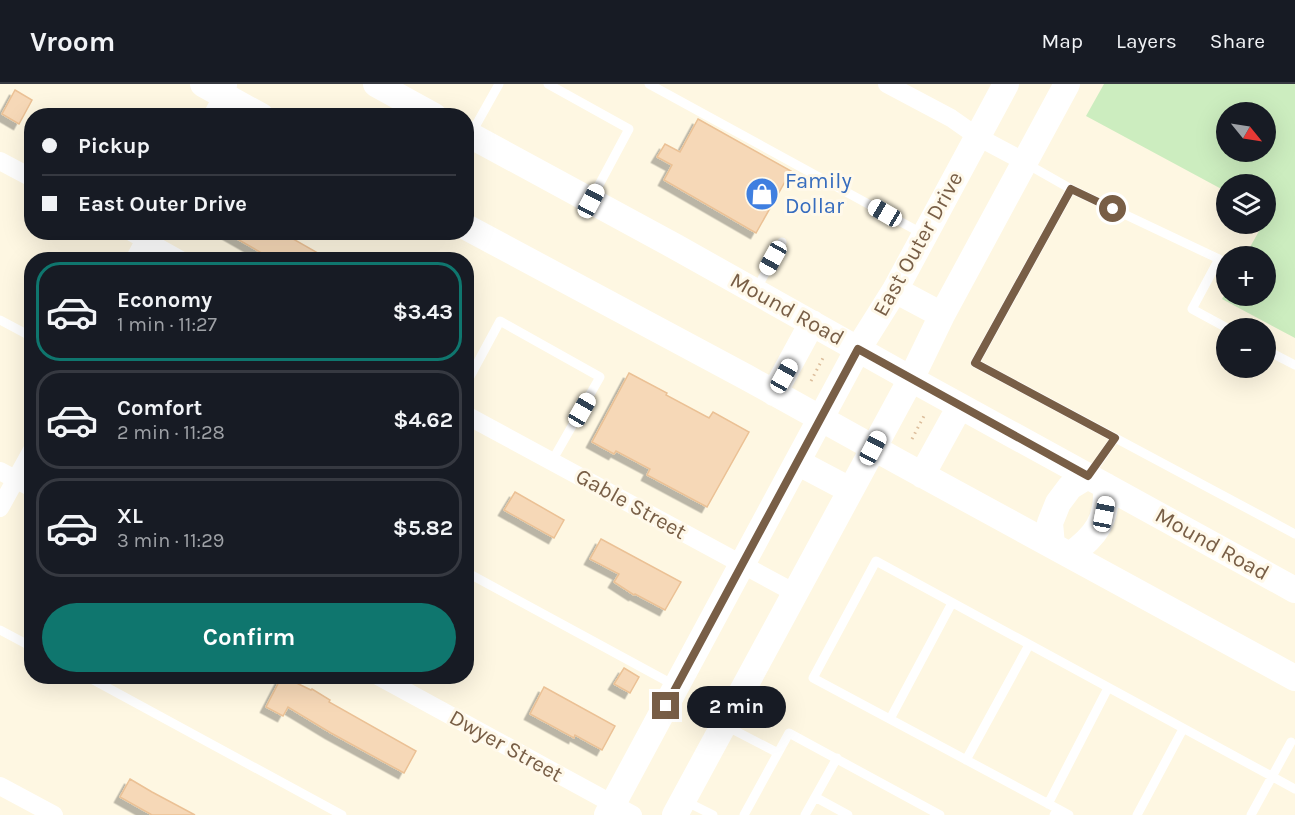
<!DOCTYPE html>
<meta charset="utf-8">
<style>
body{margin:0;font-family:Karla,sans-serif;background:#242831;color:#f1f3f6;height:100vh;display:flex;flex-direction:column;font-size:22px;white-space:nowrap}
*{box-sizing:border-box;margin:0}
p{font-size:20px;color:#9ea1a6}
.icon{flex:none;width:33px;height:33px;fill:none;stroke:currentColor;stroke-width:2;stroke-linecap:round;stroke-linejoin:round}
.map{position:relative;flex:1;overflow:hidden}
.sheet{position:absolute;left:24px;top:168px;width:450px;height:432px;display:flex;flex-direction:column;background:#171b24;border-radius:24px;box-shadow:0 6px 24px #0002}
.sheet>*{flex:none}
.hud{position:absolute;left:24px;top:24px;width:450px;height:132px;border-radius:24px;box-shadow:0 6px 24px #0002;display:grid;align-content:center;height:132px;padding:0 18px;background:#171b24}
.needle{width:39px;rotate:120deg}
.controls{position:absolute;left:1216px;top:18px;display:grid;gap:12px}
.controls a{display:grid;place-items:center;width:60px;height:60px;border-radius:50%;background:#171b24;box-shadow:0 6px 24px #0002;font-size:30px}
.end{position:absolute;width:27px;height:27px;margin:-14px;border:8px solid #785e46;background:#fff;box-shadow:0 0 0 3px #fff}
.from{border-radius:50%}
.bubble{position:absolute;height:42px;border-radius:21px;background:#171b24;box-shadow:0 6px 24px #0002;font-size:20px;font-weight:700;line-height:42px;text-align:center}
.car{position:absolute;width:18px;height:36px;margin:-18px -9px;border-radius:8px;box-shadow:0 0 4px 2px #0007;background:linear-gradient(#fff 24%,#345 0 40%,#fff 0 76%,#345 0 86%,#fff 0)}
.hud b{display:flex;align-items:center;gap:21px;height:57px;font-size:22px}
.hud b+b{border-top:2px solid #363941}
.hud i{width:15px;height:15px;background:#f1f3f6}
ul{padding:10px 0 0;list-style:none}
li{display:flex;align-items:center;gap:18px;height:99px;margin:0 12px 9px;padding:0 6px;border:3px solid #363941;border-radius:24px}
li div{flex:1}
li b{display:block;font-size:22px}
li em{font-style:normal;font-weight:700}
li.active{border-color:#0f766e}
li>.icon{width:54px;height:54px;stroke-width:1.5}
.cta{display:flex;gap:12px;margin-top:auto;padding:12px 18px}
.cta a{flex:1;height:69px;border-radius:36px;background:#0f766e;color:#fff;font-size:24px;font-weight:700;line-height:69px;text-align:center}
header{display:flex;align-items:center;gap:36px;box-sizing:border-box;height:84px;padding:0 30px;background:#171b24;border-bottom:2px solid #363941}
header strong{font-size:28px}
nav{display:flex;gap:33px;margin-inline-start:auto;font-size:21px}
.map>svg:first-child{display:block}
.green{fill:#ccedbf;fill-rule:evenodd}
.building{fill:#f6d8b7;stroke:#ebc195;stroke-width:1.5;filter:url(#shadow)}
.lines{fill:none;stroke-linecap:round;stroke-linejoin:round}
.path{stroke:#dbbc9a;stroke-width:3;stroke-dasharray:1.5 4.5;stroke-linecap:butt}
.lane{stroke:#fff;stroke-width:9}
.street{stroke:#fff;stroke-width:18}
.secondary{stroke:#fff;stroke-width:26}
.route{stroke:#785e46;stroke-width:8}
.labels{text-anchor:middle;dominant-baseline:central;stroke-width:6;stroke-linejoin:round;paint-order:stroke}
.shop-label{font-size:22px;fill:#366cbe;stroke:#fff9ea;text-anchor:start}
.street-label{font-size:22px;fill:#785e46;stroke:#fff9ea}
</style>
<header>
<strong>Vroom</strong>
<nav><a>Map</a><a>Layers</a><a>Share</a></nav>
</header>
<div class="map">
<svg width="1295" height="731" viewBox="0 0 1295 731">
<defs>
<filter id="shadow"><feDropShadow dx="-5.5" dy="5.5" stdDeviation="0" flood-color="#0004"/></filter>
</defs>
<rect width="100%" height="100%" fill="#fef7e2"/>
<!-- green -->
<path class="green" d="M1104 0H1295V254L1222 215 1227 206V212H1266V172H1245L1263 140H1266V134L1268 130 1266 129V100H1227V108L1086 32ZM1227 28H1266V68H1227Z"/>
<!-- building -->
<path class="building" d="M15 6 32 16 19 40 2 30Z
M698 35 791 87 756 149 664 96 672 81 657 73 665 60 680 68Z
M225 148H281L330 176H274Z
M629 289 667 309 666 311 709 334 713 328 749 348 707 423 647 391 650 385 616 367 614 370 592 358Z
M515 408 564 436 554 454 504 426Z
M601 455 681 498 665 526 635 510 634 511 614 498 619 490 590 475Z
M624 584 639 593 630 609 614 600Z
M282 592 311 606 312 605 330 616 329 618 416 667 404 689 331 649 288 623 283 632 266 623Z
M544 603 615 642 602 666 575 651 574 654 530 630Z
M130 695 152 708 195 731H152L120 713Z"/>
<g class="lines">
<!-- path -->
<path class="path" d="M811 297 824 272
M912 355 925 330"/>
<!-- lane -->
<path class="lane" d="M548 0 629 45 592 114
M649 0 923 150
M471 50 499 0
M1027 80 1071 105 975 279 1295 450
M1071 105 1219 175 1192 225 1227 244
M756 206 782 158
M0 236 32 253
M1266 266 1295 281
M466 300 500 237 600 293 552 377
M1090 390 1115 354
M466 488 674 601
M0 546 32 563
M86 592 342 731
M890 635 952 519
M726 642 778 669 789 649 940 731
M966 676 1029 561
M815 713 848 731
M685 717 713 731
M1048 720 1108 604
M1058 725 813 594 876 477 1295 705
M744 731 778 669
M805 731 837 674
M1054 731 1058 725 1069 731
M1137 731 1183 645
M1251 731 1291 658"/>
<!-- street -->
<path class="street" d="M887 0 951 34 978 53 1025 78
M212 32 228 1
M0 77 32 94
M131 148 181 176
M134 176 149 148
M466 331 795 509
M0 387 32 404
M0 424 32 366
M378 592 633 731
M0 702 54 731"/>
<!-- secondary -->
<path class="secondary" d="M203 0 261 32
M376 0 434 32
M466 49 676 163 911 295 1295 506
M466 143 746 293 899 378 1295 594
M895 206 942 231
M774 309 812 239
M797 378 850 406
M922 391 960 322
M1052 461 1050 439 1058 419 1070 403 1088 392
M1070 471C1096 452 1108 436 1106 402
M607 731 858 265 895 206 1006 0
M675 731 911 295 942 231 1067 0"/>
</g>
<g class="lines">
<!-- route -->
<path class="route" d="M666 622 858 265 1088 392 1115 354 975 279 1071 105 1113 125"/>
</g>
<!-- icons -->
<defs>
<symbol id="shop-disc" viewBox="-11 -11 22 22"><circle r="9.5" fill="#3f7fe0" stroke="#fff9ea"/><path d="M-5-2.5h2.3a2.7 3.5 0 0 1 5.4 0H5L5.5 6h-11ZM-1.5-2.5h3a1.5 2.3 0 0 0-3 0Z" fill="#fff"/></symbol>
</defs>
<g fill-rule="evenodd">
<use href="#shop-disc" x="743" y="91" width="38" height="38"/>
</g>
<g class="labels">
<!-- shop labels -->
<g class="shop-label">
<text x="785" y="97">Family<tspan x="785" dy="25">Dollar</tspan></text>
</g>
<!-- street labels -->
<g class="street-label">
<text transform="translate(918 160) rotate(-61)">East Outer Drive</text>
<text transform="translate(787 225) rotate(29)">Mound Road</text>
<text transform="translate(631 420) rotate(29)">Gable Street</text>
<text transform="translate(1212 460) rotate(29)">Mound Road</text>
<text transform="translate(506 662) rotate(29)">Dwyer Street</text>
</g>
</g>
</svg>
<div class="controls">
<a><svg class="needle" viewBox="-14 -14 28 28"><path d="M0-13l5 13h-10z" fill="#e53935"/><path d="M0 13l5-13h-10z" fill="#9ea1a6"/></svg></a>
<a><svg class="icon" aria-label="layers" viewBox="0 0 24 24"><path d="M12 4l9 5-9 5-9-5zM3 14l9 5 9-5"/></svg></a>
<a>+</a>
<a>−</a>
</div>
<i class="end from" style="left:1113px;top:125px"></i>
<i class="end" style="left:666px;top:622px"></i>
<div class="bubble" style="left:687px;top:602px;width:99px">2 min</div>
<i class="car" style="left:591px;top:117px;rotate:28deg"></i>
<i class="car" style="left:885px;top:129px;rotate:300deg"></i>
<i class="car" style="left:773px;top:174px;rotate:209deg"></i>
<i class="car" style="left:784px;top:292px;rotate:29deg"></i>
<i class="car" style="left:582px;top:326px;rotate:30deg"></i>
<i class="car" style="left:873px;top:364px;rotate:28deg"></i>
<i class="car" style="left:1104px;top:430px;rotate:11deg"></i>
<div class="hud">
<b><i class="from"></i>Pickup</b>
<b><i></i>East Outer Drive</b>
</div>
<section class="sheet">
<ul>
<li class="active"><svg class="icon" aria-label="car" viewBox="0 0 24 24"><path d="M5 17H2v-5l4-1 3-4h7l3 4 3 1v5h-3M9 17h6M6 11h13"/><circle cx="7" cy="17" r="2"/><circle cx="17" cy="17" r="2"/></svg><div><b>Economy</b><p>1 min · 11:27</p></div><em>$3.43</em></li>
<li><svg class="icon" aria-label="car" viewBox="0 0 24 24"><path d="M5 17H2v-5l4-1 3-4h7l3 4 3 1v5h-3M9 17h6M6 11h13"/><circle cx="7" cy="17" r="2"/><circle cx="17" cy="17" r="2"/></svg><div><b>Comfort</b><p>2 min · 11:28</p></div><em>$4.62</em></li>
<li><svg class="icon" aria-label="car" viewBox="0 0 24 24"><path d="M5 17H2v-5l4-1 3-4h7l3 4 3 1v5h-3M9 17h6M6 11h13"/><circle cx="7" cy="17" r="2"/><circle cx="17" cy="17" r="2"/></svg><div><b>XL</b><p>3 min · 11:29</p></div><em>$5.82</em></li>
</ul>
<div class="cta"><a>Confirm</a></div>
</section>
</div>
